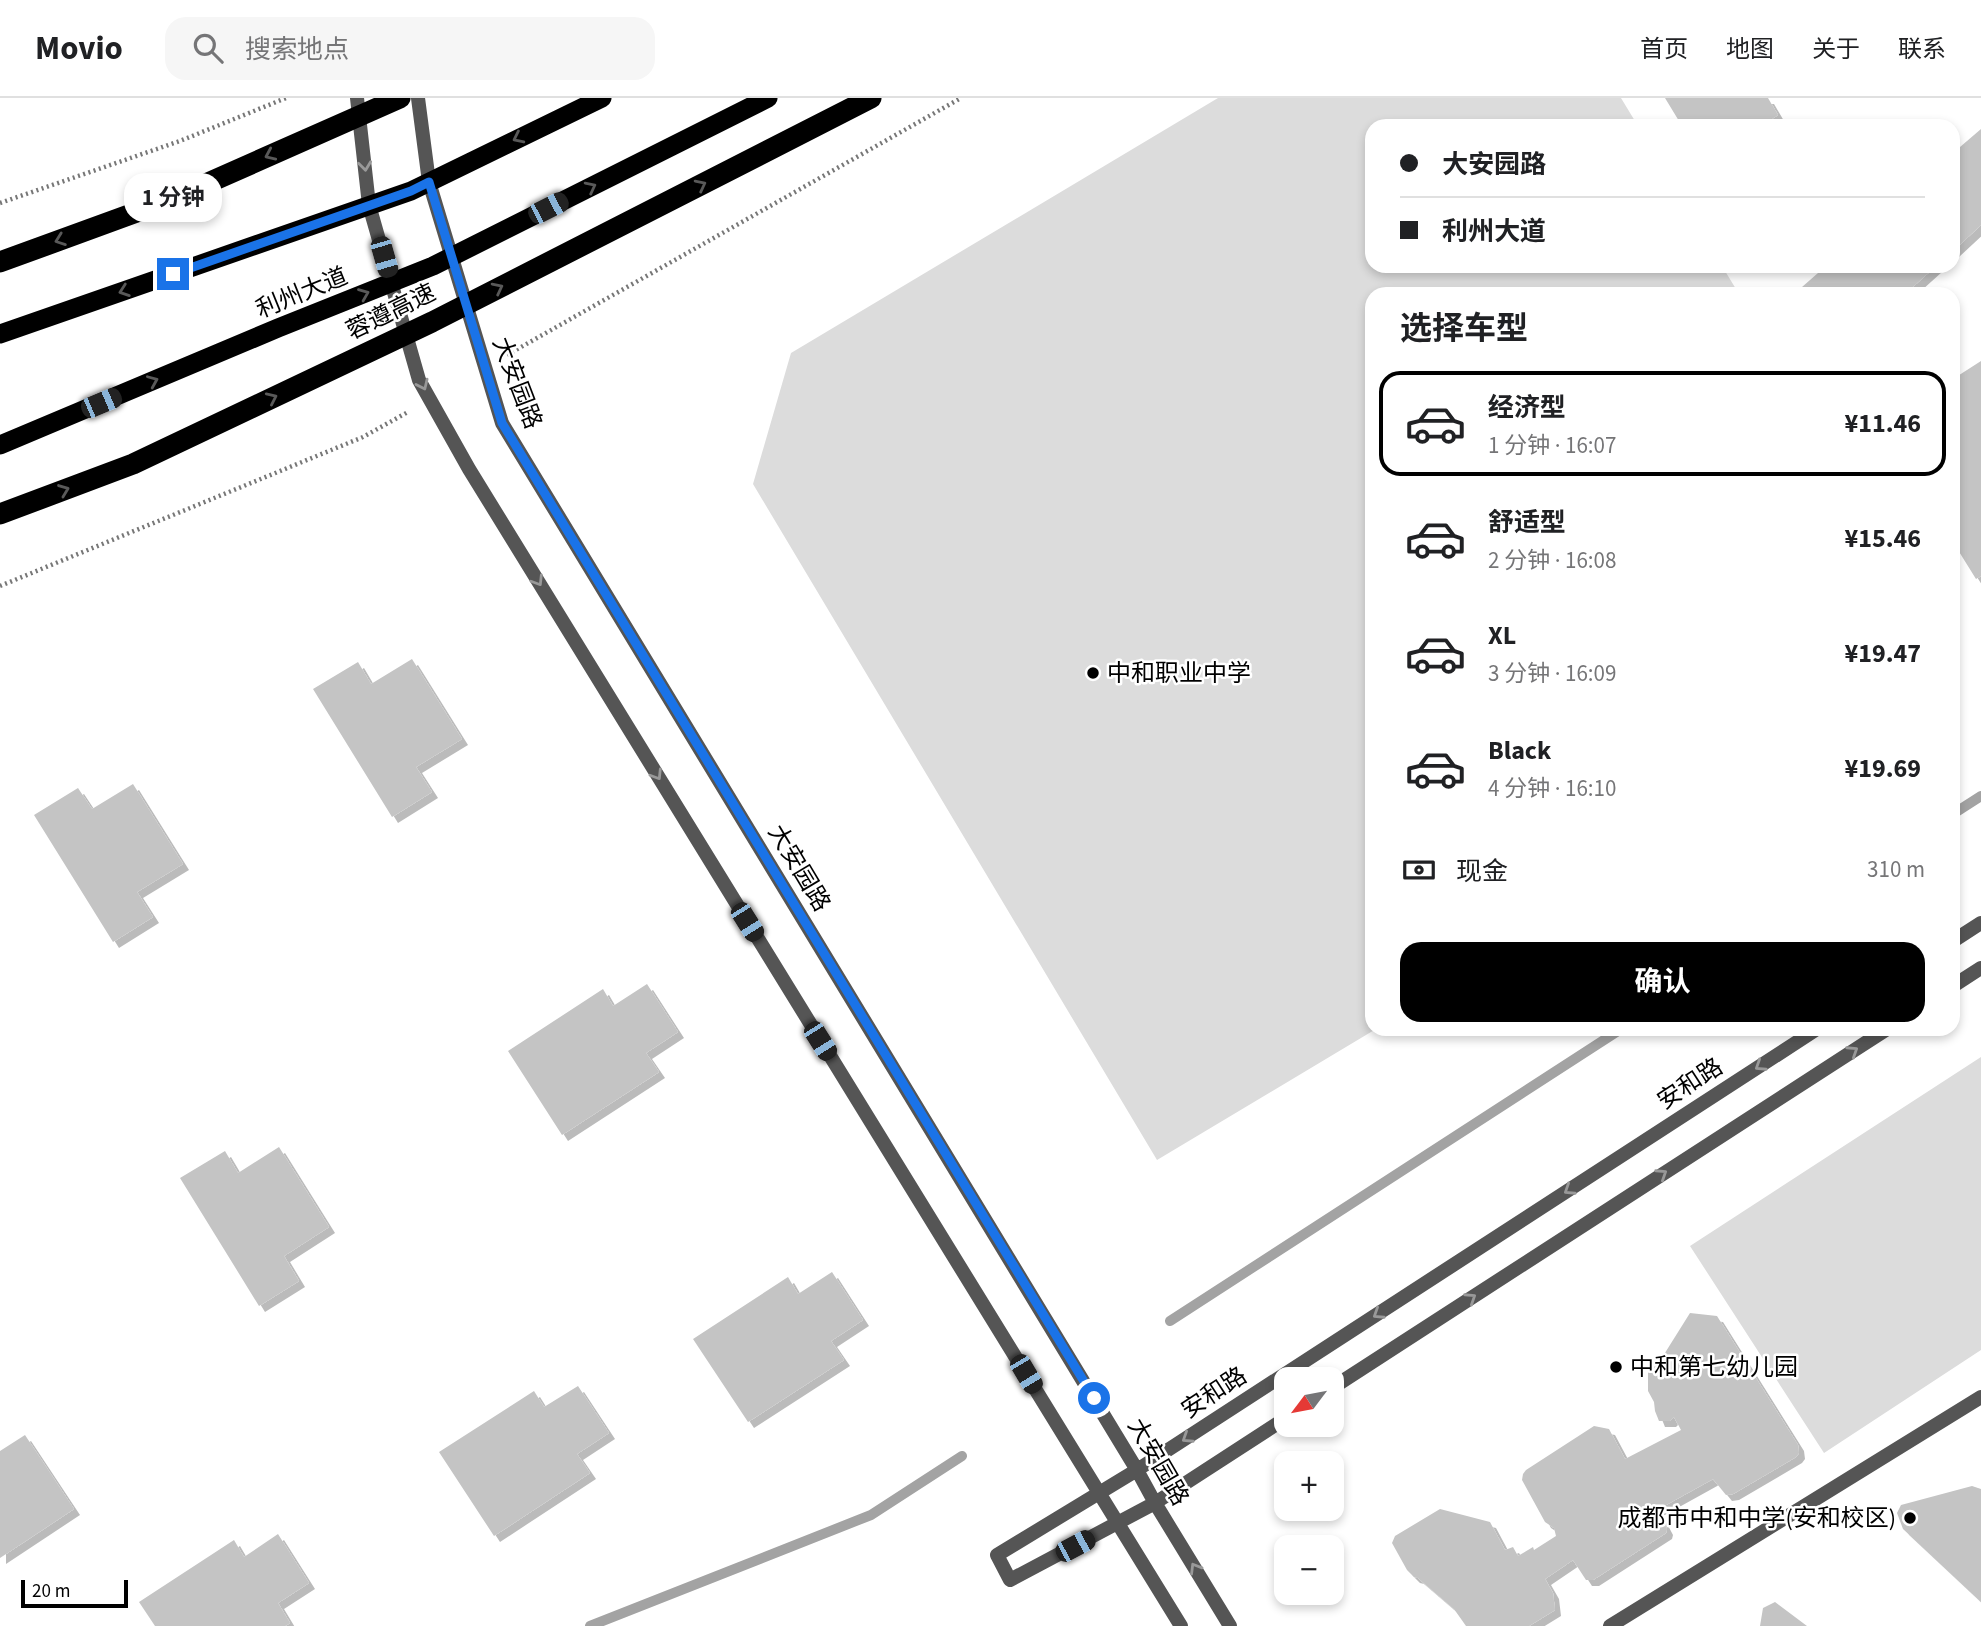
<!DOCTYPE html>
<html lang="zh">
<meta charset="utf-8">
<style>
body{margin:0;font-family:"Source Sans 3","Noto Sans SC",sans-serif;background:#f6f6f6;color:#202124;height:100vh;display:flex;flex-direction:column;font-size:26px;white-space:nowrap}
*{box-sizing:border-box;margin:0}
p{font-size:23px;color:#757577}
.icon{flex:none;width:38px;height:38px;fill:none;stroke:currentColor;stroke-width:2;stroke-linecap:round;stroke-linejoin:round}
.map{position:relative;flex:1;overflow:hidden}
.panel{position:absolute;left:1365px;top:189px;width:595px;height:749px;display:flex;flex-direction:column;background:#fff;border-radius:21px;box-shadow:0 4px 10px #0003}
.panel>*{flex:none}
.guide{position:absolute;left:1365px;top:21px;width:595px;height:154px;border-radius:21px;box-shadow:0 4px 10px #0003;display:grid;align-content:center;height:154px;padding:0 35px;background:#fff}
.needle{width:46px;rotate:238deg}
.tools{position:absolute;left:1274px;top:1269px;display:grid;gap:14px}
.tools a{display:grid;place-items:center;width:70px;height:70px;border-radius:14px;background:#fff;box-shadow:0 4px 10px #0003;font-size:35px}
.scale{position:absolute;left:21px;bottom:18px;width:107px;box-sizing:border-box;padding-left:7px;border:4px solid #000;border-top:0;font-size:19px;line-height:24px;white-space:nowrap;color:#000;-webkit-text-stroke:5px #fff;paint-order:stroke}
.end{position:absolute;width:32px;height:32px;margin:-16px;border:9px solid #1a73e8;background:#fff;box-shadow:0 0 0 4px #fff}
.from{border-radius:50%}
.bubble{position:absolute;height:49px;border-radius:21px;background:#fff;box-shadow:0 4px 10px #0003;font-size:23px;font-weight:700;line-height:49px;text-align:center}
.car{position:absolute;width:21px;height:42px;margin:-21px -10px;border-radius:9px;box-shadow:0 0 5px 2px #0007;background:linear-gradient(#222 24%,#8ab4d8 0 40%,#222 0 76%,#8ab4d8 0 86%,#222 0)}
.guide b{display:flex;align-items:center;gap:24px;height:66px;font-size:26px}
.guide b+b{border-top:2px solid #e0e0e0}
.guide i{width:18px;height:18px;background:#202124}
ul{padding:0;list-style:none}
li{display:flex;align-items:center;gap:21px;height:105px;margin:0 14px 10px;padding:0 21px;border:4px solid transparent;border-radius:21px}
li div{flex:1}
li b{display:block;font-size:26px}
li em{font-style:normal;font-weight:700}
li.current{border-color:#000}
li>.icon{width:63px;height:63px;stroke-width:1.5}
h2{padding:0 35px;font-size:32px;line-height:84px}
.pay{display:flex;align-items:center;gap:18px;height:77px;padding:0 35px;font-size:26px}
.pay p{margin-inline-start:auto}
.button{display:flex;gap:14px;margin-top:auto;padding:14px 35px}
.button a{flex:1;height:80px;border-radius:21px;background:#000;color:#fff;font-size:28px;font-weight:700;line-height:80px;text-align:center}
header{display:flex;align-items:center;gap:42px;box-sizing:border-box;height:98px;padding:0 35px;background:#fff;border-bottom:2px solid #e0e0e0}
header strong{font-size:33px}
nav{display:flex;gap:38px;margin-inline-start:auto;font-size:24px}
.search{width:490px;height:63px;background:#f6f6f6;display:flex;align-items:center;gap:18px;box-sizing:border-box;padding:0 24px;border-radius:21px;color:#757577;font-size:26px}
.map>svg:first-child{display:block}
.green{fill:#dcdcdc}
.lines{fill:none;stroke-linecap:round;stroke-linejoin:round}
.stream{stroke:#a3a3a3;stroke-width:10}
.building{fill:#c4c4c4;filter:url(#shadow)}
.path{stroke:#777;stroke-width:4.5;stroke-dasharray:2 3.5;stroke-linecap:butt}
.minor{stroke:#555;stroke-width:14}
.tertiary{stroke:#555;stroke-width:14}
.trunk{stroke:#000;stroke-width:19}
.motorway{stroke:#000;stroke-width:21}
.oneway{stroke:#595959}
.oneway2{stroke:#999}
.route{stroke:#1a73e8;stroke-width:9}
.poi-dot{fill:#000;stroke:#fff;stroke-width:2.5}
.labels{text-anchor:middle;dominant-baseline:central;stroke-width:5;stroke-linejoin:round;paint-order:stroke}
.street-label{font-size:24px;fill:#000;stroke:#fff}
.poi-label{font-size:24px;fill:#000;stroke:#fff;text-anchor:start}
</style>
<header>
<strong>Movio</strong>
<div class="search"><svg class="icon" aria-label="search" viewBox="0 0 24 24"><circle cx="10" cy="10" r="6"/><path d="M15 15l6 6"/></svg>搜索地点</div>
<nav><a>首页</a><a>地图</a><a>关于</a><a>联系</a></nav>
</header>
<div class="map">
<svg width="1981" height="1528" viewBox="0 0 1981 1528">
<defs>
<filter id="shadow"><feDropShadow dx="6" dy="6" stdDeviation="0" flood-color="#0004"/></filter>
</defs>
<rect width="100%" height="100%" fill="#fff"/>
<!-- green -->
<path class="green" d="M1218 0H1621L1638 28H1372V168H1722L1739 196H1372V931H1376L1157 1062 753 386 791 255Z
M1981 959V1252L1824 1355 1690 1148Z"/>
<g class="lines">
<!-- stream -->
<path class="stream" d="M1953 716 1981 698
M1170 1223 1621 931
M590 1528 871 1417 962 1358"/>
</g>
<!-- building -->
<path class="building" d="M1665 0H1768L1778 17 1761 28H1682Z
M1981 31V127L1953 153V55Z
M1826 168H1936L1905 196H1794Z
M1981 263V478L1976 481 1953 444V281Z
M412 561 462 641 416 669 432 694 392 719 313 591 358 564 371 586Z
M133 686 183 766 137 794 153 819 113 844 34 717 78 690 92 711Z
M647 886 678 934 646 955 659 974 562 1037 508 953 603 891 613 908Z
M279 1049 329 1129 284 1158 299 1183 259 1208 180 1080 225 1053 238 1075Z
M832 1174 863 1222 831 1243 844 1262 748 1324 693 1241 788 1179 798 1196Z
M1690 1215 1717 1218 1798 1347 1799 1355 1796 1359 1733 1396 1726 1397 1713 1381 1657 1412 1667 1431 1666 1435 1593 1482H1586L1573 1462 1545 1481 1553 1495 1555 1512 1529 1528H1466L1454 1511 1418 1480 1414 1479 1407 1472 1392 1445 1395 1438 1440 1411 1490 1424 1505 1452 1513 1449 1518 1458 1533 1449 1534 1452 1556 1438 1554 1430 1545 1424 1522 1382 1523 1376 1526 1372 1594 1328 1609 1331 1625 1361 1681 1332 1674 1319 1670 1323H1659L1655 1313 1654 1304 1648 1293V1273L1658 1266Z
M578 1288 609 1335 577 1356 590 1375 494 1438 439 1354 534 1293 544 1309Z
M25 1337 74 1411 0 1460V1353Z
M1972 1388 1981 1391V1504L1903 1431 1897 1415 1901 1407Z
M278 1436 309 1485 278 1505 290 1525 285 1528H155L139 1504 234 1442 244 1459Z
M1775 1504 1807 1528H1760L1763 1510Z"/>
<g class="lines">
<!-- path -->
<path class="path" d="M0 105 180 43 286 0
M507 257 961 0
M0 488 363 339 408 314"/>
<!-- minor -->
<path class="minor" d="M1610 1528 1981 1299"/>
<!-- tertiary -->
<path class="tertiary" d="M357 0 369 107 419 282 469 371 1181 1528
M418 0 429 84 502 325 1137 1372 1155 1405 1230 1528
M1953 843 1981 825
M1953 888 1981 870
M1332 1290 1887 931
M1286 1320 1155 1405 1010 1482 997 1457 1137 1372 1817 931"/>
<!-- trunk -->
<path class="trunk" d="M0 236 411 93 602 0
M0 347 278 230 433 168 768 0"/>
<!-- motorway -->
<path class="motorway" d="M0 164 167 103 400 0
M0 416 133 366 432 224 871 0"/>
</g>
<!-- one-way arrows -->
<defs><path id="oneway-chevron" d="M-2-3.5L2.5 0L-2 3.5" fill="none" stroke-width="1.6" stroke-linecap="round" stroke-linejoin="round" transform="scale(1.75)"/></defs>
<g class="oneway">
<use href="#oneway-chevron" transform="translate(518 40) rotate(154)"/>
<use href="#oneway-chevron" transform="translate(270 57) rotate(156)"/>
<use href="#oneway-chevron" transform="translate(701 87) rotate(-27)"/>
<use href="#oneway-chevron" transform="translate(591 89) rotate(-27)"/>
<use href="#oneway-chevron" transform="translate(60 142) rotate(160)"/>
<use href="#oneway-chevron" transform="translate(498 190) rotate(-27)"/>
<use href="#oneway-chevron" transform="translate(124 193) rotate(161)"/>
<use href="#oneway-chevron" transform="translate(364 196) rotate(-22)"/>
<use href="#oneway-chevron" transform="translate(153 283) rotate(-23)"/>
<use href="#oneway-chevron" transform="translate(272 300) rotate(-25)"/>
<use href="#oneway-chevron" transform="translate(64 392) rotate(-21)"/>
</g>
<g class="oneway2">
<use href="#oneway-chevron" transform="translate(365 68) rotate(83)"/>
<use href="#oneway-chevron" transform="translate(423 287) rotate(65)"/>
<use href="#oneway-chevron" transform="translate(538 483) rotate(58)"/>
<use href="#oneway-chevron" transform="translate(657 677) rotate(58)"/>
<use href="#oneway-chevron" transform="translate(1853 953) rotate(-33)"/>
<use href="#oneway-chevron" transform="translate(1760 968) rotate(147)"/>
<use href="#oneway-chevron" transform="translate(1662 1076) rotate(-33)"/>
<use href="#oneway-chevron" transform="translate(1569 1092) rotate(147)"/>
<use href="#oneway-chevron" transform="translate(1471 1200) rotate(-33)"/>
<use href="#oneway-chevron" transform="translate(1378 1216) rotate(147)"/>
<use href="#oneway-chevron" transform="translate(1187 1340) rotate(147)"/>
<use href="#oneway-chevron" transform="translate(1195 1470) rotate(-121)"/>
</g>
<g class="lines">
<!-- route -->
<path class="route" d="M173 176 411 93 429 84 502 325 1094 1300"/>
</g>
<!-- markers -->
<g class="poi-dot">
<circle cx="1093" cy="575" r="7"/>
<circle cx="1616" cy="1269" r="7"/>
<circle cx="1910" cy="1420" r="7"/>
</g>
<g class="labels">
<!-- street labels -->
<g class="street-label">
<text transform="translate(302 195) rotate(-22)">利州大道</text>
<text transform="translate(391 214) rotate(-26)">蓉遵高速</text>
<text transform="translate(517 285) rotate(69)">大安园路</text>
<text transform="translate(799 770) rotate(59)">大安园路</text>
<text transform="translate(1690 986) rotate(-33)">安和路</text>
<text transform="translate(1214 1295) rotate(-33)">安和路</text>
<text transform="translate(1158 1364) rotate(60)">大安园路</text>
</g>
<!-- poi labels -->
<g class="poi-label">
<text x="1107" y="575">中和职业中学</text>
<text x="1630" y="1269">中和第七幼儿园</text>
<text x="1896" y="1420" text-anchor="end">成都市中和中学(安和校区)</text>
</g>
</g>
</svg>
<div class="tools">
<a><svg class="needle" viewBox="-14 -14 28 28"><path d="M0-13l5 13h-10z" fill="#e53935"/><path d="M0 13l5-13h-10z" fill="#757577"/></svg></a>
<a>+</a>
<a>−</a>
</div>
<div class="scale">20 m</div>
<i class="end from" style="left:1094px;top:1300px"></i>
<i class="end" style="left:173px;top:176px"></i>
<div class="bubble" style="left:124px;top:75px;width:98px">1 分钟</div>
<i class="car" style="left:548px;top:110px;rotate:63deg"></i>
<i class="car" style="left:384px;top:159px;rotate:164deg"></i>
<i class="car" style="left:101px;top:305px;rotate:67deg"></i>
<i class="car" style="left:747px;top:824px;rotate:148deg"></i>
<i class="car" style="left:820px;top:943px;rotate:148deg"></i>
<i class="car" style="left:1026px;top:1276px;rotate:149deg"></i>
<i class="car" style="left:1075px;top:1448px;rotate:62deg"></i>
<div class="guide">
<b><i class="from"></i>大安园路</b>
<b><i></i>利州大道</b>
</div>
<section class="panel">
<h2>选择车型</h2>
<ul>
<li class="current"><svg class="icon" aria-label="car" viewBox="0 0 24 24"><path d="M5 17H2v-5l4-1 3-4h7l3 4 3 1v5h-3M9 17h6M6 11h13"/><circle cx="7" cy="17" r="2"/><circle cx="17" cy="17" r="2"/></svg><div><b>经济型</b><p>1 分钟 · 16:07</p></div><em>¥11.46</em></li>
<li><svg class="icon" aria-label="car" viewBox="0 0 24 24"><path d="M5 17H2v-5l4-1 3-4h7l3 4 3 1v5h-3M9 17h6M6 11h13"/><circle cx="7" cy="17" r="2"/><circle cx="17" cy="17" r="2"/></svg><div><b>舒适型</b><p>2 分钟 · 16:08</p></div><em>¥15.46</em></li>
<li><svg class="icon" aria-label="car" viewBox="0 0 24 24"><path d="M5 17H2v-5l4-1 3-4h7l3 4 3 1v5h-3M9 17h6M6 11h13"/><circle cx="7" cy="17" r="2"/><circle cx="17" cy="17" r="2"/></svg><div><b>XL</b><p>3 分钟 · 16:09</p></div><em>¥19.47</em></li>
<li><svg class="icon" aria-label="car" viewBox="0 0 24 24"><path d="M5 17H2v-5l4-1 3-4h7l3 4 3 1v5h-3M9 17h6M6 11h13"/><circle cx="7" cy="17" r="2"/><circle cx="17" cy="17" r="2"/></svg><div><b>Black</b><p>4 分钟 · 16:10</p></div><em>¥19.69</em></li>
</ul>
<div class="pay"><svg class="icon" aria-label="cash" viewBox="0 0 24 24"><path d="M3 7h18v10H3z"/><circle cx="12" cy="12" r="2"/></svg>现金<p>310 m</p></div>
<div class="button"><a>确认</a></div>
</section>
</div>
